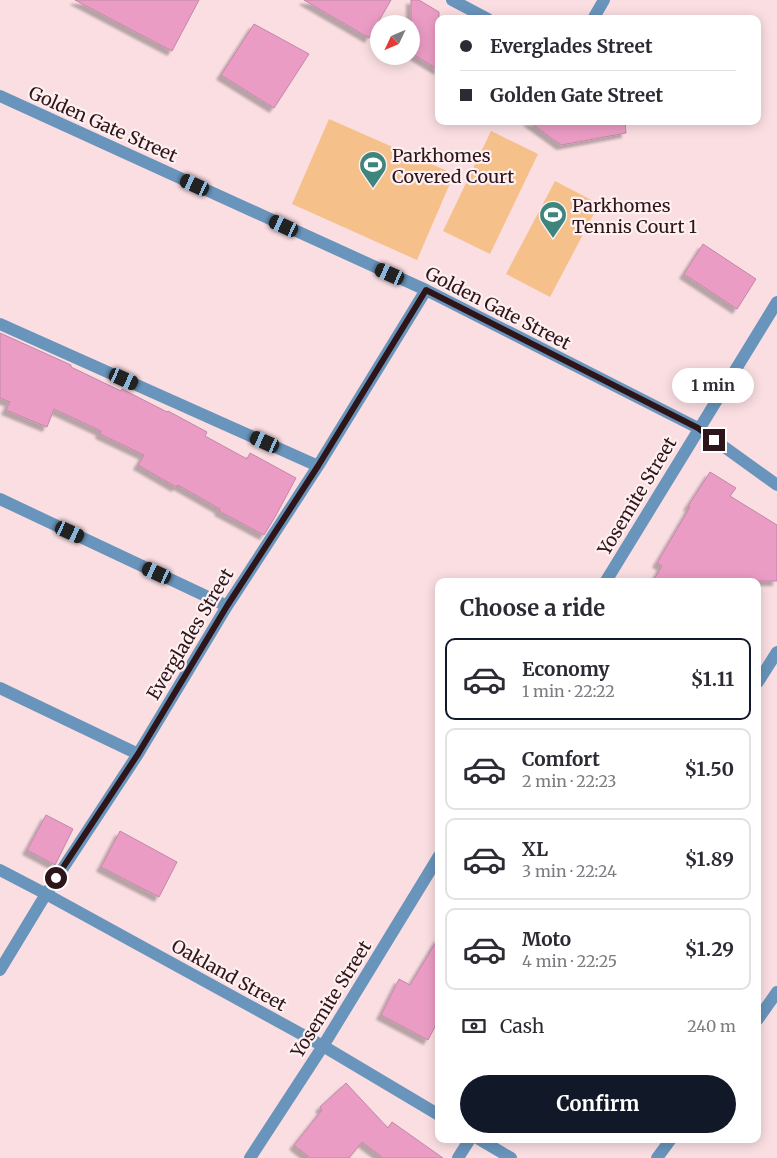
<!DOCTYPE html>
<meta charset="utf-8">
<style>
body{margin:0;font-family:Merriweather,serif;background:#f2f2f3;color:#2b2b33;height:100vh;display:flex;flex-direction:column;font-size:19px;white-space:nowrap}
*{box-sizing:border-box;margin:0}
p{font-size:16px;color:#7c7c81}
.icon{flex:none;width:28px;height:28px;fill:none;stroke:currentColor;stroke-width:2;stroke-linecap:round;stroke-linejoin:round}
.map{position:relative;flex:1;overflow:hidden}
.sheet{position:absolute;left:435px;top:578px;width:326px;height:565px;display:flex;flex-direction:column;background:#fff;border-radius:10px;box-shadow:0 2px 12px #0003}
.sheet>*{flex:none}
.top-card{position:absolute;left:435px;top:15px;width:326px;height:110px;border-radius:10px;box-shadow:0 2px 12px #0003;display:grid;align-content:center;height:110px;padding:0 25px;background:#fff}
.needle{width:32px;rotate:226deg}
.buttons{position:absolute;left:370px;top:15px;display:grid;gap:10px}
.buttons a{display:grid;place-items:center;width:50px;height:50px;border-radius:50%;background:#fff;box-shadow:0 2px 12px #0003;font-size:25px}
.end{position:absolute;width:22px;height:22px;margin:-11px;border:6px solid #2d151a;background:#fff;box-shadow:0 0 0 2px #fff}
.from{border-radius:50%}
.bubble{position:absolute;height:35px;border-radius:18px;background:#fff;box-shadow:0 2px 12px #0003;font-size:16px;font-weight:700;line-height:35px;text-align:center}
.car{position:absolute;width:15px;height:30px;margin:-15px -8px;border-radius:6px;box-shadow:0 0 4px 1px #0007;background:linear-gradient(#222 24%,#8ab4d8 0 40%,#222 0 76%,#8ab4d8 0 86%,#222 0)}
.top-card b{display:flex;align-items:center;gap:18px;height:48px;font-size:19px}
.top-card b+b{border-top:1px solid #e1e1e2}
.top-card i{width:12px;height:12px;background:#2b2b33}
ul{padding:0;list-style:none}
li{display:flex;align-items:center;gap:15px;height:82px;margin:0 10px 8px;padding:0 15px;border:2px solid #e1e1e2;border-radius:10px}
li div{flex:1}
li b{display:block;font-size:19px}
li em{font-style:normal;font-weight:700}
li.selected{border-color:#111827}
li>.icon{width:45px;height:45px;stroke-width:1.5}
h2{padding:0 25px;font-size:22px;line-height:60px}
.pay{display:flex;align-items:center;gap:12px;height:55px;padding:0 25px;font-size:19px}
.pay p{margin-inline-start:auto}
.cta{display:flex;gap:10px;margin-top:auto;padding:10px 25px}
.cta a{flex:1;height:58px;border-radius:30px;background:#111827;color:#fff;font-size:20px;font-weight:700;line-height:58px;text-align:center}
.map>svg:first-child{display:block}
.green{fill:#f5c08a}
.building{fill:#eb9cc5;stroke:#c188a6;filter:url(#shadow)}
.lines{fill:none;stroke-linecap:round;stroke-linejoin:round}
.minor{stroke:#6994bb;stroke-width:12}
.route{stroke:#2d151a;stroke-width:6}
.labels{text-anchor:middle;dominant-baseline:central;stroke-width:4.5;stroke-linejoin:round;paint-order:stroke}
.street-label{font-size:18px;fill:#2d151a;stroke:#feeff1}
.poi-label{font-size:18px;fill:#2d151a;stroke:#feeff1;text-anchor:start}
</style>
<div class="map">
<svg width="777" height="1158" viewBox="0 0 777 1158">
<defs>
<filter id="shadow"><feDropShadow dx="-4.5" dy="4.5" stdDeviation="1" flood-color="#0004"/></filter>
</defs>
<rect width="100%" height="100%" fill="#fadee2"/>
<!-- green -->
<path class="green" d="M329 119 454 174 417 260 292 204Z
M491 131 538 154 490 254 443 231Z
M555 181 599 204 550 297 506 274Z"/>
<!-- building -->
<path class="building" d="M75 0H199L172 51Z
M304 0H391L369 38Z
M411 0H419L439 12V70L411 53Z
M254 24 309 54 274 108 221 75Z
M528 121H625L626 133 561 145Z
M703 244 756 279 737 309 684 274Z
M0 333 71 365V367L121 391 122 389 167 412 168 411 207 432 205 436 247 459 250 453 296 478 275 517 264 535 219 511 220 509 178 485 176 487 138 465 144 455 100 434 101 431 54 409 47 427 6 410 10 402 0 398Z
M710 472 736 488 730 496 777 525V581H653L662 566 657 563 690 507 688 506Z
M46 815 73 829 55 865 27 850Z
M120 831 177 862 159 897 101 867Z
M439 937V1019L428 1040 381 1015 399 979 410 985Z
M346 1083 388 1128 392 1122 443 1158H383L362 1142 349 1158H310L294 1145 322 1110 320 1107Z"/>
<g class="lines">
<!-- minor -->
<path class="minor" d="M452 0 488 19
M593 19 604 0
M0 96 426 290 698 428 777 485
M0 324 318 466
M0 499 227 606
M606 581 777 302
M758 682 777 652
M0 688 138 754
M0 870 46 894 323 1046 439 1115
M0 970 46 894 138 754 227 606 318 466 426 290
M758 1019 777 992
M479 1139 511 1158
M250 1158 323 1046 439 856
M458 1158 470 1139
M657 1158 671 1139"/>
</g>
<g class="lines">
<!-- route -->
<path class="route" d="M56 878 138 754 227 606 318 466 426 290 698 428 714 440"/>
</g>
<!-- icons -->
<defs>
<symbol id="stadium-pin" viewBox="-11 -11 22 30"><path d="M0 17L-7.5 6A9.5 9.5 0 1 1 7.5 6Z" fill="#3e857e" stroke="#feeff1"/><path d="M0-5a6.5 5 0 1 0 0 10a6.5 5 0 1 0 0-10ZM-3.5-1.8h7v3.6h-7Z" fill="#fff"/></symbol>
</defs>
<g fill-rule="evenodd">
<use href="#stadium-pin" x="357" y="149" width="32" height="43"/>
<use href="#stadium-pin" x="537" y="199" width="32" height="43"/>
</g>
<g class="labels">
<!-- street labels -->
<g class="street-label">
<text transform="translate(103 124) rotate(24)">Golden Gate Street</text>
<text transform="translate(498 308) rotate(27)">Golden Gate Street</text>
<text transform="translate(637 496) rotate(-59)">Yosemite Street</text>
<text transform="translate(190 634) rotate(-59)">Everglades Street</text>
<text transform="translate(229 975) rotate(29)">Oakland Street</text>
<text transform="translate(331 999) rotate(-58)">Yosemite Street</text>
</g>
<!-- poi labels -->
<g class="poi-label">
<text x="392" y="155">Parkhomes<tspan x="392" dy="21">Covered Court</tspan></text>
<text x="572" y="205">Parkhomes<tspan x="572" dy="21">Tennis Court 1</tspan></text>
</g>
</g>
</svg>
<div class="buttons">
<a><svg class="needle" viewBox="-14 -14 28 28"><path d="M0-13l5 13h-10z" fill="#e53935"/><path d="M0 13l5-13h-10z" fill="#7c7c81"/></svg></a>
</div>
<i class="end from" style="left:56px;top:878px"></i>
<i class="end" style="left:714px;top:440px"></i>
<div class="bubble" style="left:672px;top:368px;width:82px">1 min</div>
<i class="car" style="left:195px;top:185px;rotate:295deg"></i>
<i class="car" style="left:284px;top:226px;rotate:295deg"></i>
<i class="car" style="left:390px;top:274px;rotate:294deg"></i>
<i class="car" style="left:124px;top:379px;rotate:114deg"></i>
<i class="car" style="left:265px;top:442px;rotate:294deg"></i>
<i class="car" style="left:70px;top:532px;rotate:115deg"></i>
<i class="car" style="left:157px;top:573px;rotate:295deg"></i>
<div class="top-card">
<b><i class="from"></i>Everglades Street</b>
<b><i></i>Golden Gate Street</b>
</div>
<section class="sheet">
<h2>Choose a ride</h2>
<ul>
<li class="selected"><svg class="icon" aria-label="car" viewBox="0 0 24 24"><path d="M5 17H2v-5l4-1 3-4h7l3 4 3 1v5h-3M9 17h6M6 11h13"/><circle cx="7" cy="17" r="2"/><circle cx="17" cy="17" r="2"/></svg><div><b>Economy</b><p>1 min · 22:22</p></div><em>$1.11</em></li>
<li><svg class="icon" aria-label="car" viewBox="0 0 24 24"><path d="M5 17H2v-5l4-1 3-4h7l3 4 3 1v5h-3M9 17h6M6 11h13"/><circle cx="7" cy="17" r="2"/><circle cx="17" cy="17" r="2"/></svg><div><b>Comfort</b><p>2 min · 22:23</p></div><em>$1.50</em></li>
<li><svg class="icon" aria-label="car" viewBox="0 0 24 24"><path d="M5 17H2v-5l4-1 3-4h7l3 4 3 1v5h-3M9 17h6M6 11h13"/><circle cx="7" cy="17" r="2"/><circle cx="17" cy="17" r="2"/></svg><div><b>XL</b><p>3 min · 22:24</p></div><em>$1.89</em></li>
<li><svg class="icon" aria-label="car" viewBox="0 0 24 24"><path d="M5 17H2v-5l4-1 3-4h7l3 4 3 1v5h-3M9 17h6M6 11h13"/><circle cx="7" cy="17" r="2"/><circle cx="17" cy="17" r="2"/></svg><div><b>Moto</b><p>4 min · 22:25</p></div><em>$1.29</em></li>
</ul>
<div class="pay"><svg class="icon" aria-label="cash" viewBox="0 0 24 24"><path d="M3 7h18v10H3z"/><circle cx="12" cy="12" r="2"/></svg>Cash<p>240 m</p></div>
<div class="cta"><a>Confirm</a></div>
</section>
</div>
